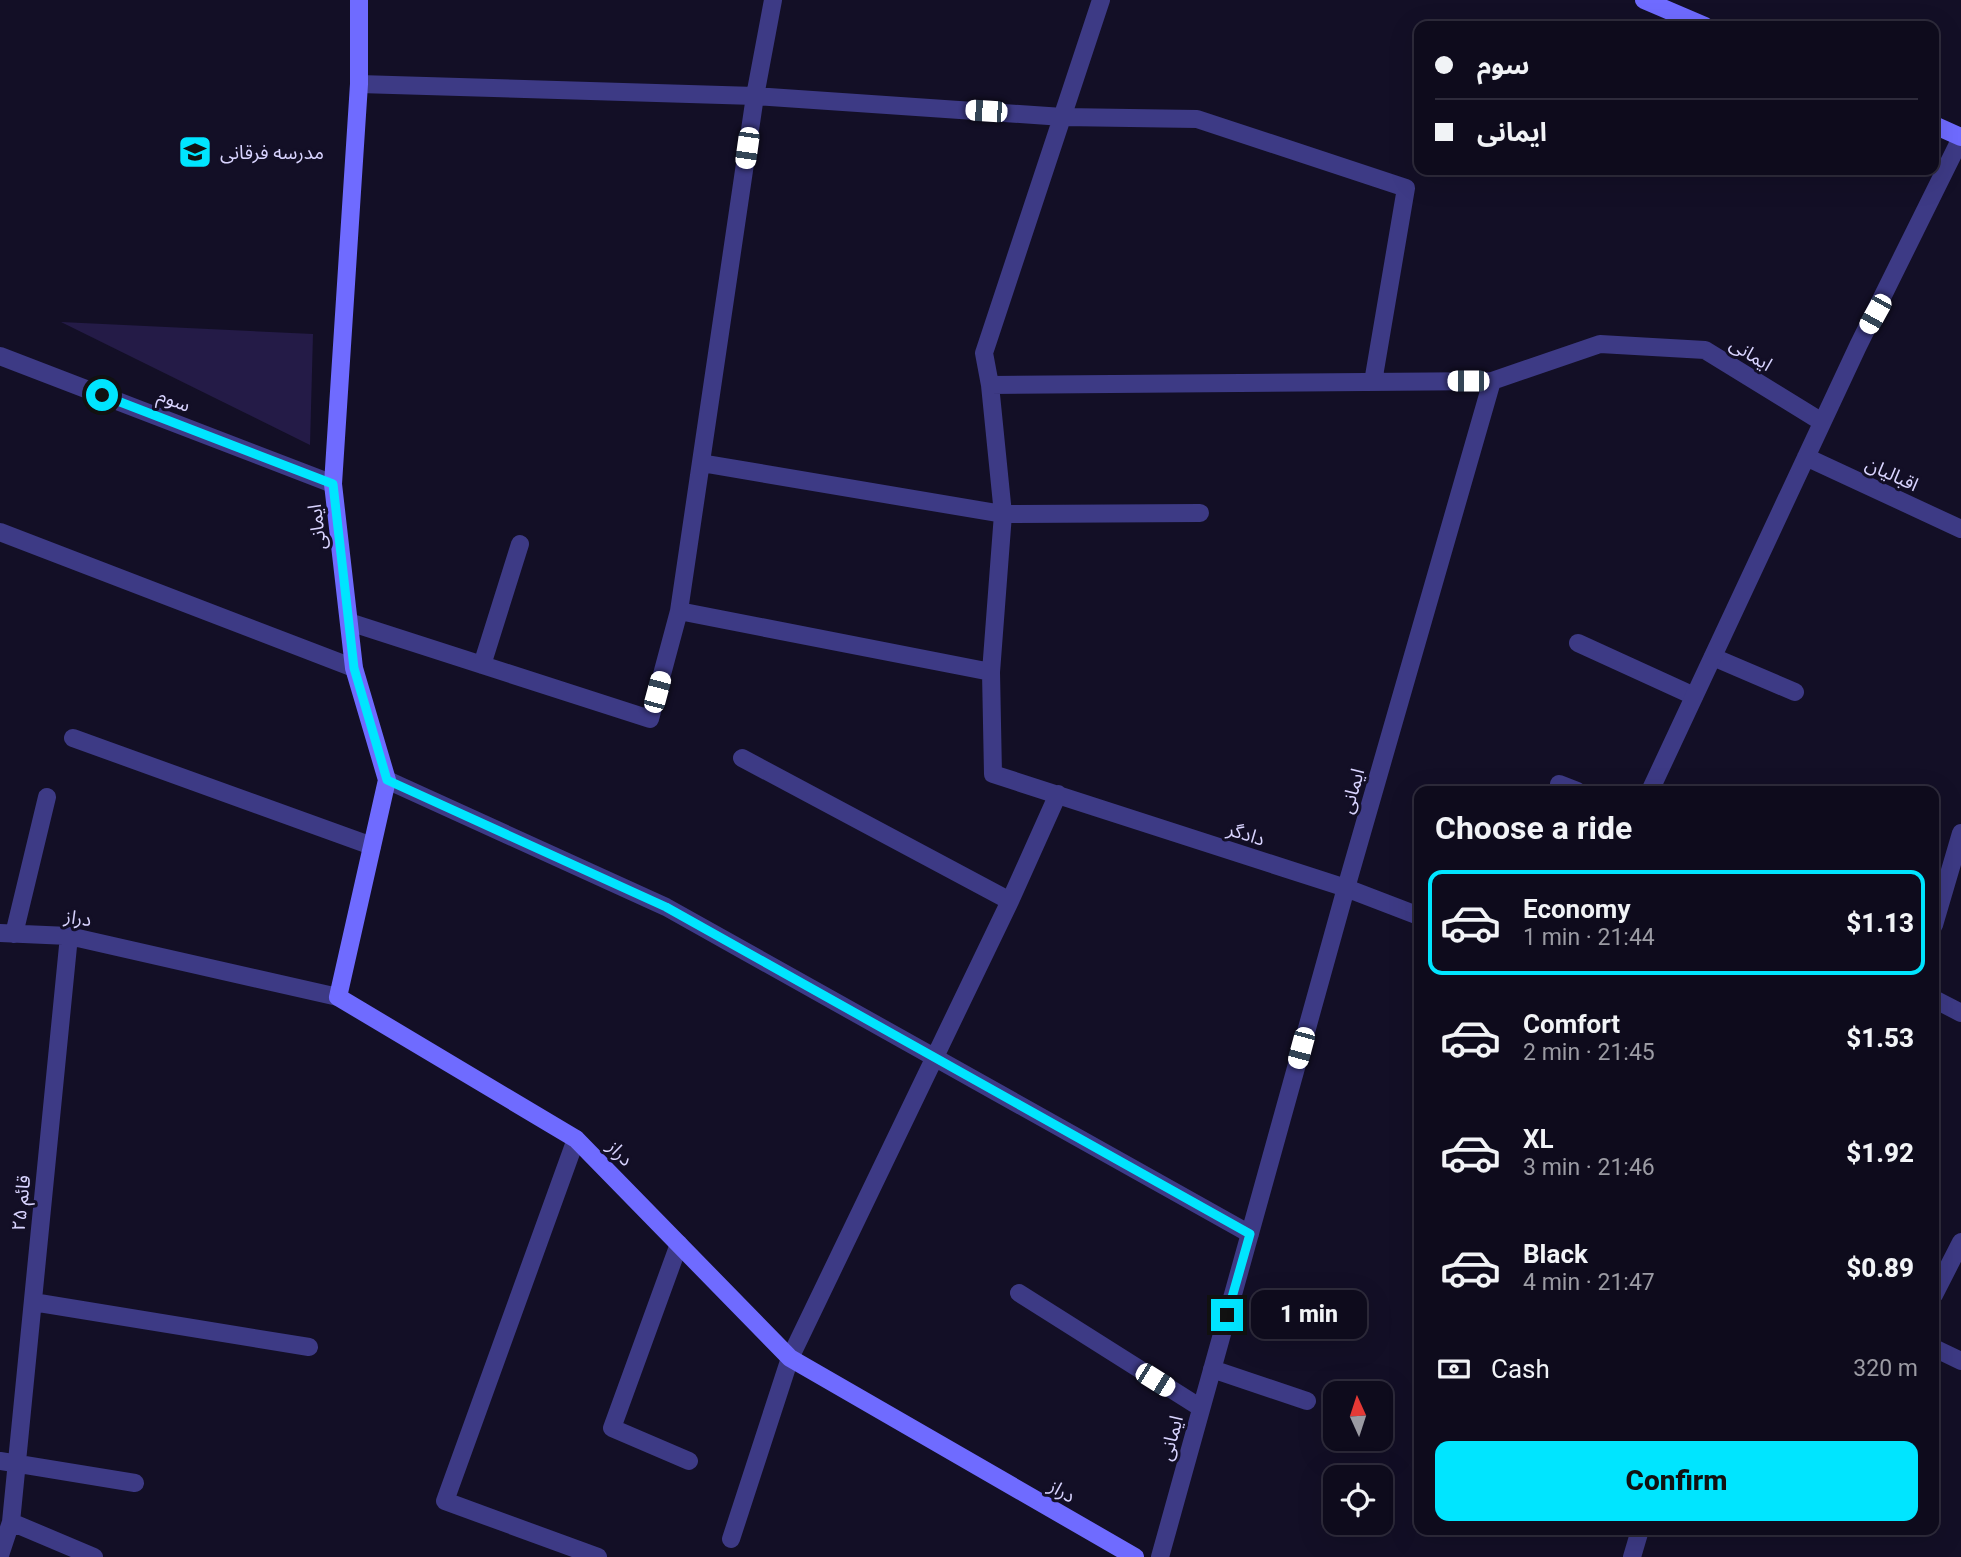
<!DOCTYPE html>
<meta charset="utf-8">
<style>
body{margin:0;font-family:Roboto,"Noto Sans Arabic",sans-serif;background:#1c1929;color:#f1f3f6;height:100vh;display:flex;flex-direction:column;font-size:26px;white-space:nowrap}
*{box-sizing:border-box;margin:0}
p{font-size:23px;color:#9b9ba3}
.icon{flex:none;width:38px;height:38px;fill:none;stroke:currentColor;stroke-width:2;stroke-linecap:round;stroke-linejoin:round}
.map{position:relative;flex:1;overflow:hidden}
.sheet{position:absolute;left:1414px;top:786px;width:525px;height:749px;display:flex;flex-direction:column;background:#0e0b1c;border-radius:14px;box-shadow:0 7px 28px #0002,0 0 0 2px #2e2b3b}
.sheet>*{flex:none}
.top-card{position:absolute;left:1414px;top:21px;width:525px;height:154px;border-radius:14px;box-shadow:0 7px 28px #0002,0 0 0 2px #2e2b3b;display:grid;align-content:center;height:154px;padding:0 21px;background:#0e0b1c}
.needle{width:46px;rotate:357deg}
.fabs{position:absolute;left:1323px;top:1381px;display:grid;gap:14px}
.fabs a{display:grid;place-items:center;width:70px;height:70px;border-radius:14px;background:#0e0b1c;box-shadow:0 7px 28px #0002,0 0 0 2px #2e2b3b;font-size:35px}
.end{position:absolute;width:32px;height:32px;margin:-16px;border:9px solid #00e5ff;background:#111;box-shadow:0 0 0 4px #111}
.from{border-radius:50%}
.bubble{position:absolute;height:49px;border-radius:14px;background:#0e0b1c;box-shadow:0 7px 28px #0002,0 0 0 2px #2e2b3b;font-size:23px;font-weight:800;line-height:49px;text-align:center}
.car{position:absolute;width:21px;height:42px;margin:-21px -10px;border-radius:9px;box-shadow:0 0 5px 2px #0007;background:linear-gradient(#fff 24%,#345 0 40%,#fff 0 76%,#345 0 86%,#fff 0)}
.top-card b{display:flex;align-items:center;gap:24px;height:66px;font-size:26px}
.top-card b+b{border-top:2px solid #2e2b3b}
.top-card i{width:18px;height:18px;background:#f1f3f6}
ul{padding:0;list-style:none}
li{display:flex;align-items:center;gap:21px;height:105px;margin:0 14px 10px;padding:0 7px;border:4px solid transparent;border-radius:14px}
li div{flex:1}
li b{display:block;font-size:26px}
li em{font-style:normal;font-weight:800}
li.active{border-color:#00e5ff}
li>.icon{width:63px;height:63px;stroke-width:1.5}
h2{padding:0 21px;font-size:32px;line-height:84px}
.pay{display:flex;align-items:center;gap:18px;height:77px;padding:0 21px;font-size:26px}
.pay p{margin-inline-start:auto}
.primary-button{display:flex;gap:14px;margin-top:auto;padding:14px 21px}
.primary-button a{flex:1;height:80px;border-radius:14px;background:#00e5ff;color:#111;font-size:28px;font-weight:800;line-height:80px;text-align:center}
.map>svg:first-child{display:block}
.building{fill:#241b47}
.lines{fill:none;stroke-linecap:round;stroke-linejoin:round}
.lane{stroke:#3d3a85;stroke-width:18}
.street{stroke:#3d3a85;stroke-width:18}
.secondary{stroke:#6f6bff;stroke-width:18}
.route{stroke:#00e5ff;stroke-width:9}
.labels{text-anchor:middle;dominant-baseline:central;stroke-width:6;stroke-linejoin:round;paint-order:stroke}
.poi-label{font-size:19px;fill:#d9d4ff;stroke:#130f26;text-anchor:start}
.street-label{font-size:19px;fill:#d9d4ff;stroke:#130f26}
</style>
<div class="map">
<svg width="1961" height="1557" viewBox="0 0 1961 1557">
<rect width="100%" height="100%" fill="#130f26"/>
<!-- building -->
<path class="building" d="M61 322 313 334 310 445Z"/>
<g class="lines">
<!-- lane -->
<path class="lane" d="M1578 643 1694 696
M1713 657 1795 692
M1559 784 1577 791
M1934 1295 1961 1242"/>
<!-- street -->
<path class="street" d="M1101 0 984 353 990 385 1003 514 991 672 993 774 1346 888 1419 916
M359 84 755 96 1063 117 1197 119 1406 188 1373 382
M0 356 333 484
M990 385 1492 381 1600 344 1705 350 1822 422
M1806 457 1961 529
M701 463 1003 514 1200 513
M0 532 354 668
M679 611 991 672
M349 622 650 719 679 611 755 96 773 0
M482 665 520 544
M73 738 372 846
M742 758 1010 901
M387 780 666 907 1250 1234
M1650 791 1858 346 1961 138
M1934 925 1961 833
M0 933 69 936 338 997
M14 934 47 797
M1934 999 1961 1013
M576 1139 445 1501 598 1557
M679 1244 612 1428 689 1461
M1019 1293 1201 1408
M33 1302 309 1347
M1934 1348 1961 1361
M1212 1369 1307 1401
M0 1461 135 1483
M11 1522 94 1557
M731 1539 790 1358 1010 901 1058 794
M0 1555 11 1522 69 936
M1160 1557 1346 888 1492 381
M1632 1557 1640 1530"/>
<!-- secondary -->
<path class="secondary" d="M359 0V84L333 484 354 668 387 780 338 997 576 1139 790 1358 1135 1557
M1644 0 1705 26
M1934 125 1961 137"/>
</g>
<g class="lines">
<!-- route -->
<path class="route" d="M102 395 333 484 354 668 387 780 666 907 1250 1234 1227 1315"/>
</g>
<!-- icons -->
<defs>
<symbol id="school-square" viewBox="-11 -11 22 22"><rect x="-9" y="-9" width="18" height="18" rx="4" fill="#00e5ff" stroke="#130f26"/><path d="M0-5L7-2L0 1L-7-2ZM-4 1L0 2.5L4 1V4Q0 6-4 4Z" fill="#111"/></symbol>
</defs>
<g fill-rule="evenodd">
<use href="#school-square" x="176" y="133" width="38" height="38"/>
</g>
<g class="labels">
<!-- poi labels -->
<g class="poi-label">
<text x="220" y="152">مدرسه فرقانی</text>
</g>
<!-- street labels -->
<g class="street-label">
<text transform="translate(1751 354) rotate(32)">ایمانی</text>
<text transform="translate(174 400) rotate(21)">سوم</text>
<text transform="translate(1892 474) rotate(25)">اقبالیان</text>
<text transform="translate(317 527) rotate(-97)">ایمانی</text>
<text transform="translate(1352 791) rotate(-74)">ایمانی</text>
<text transform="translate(1246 834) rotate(18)">دادگر</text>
<text transform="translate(78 918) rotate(9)">دراز</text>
<text transform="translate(620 1153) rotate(46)">دراز</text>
<text transform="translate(21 1203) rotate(-84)">قائم ۲۵</text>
<text transform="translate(1171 1438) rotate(-75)">ایمانی</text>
<text transform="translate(1062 1491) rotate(30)">دراز</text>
</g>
</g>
</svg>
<div class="fabs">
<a><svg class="needle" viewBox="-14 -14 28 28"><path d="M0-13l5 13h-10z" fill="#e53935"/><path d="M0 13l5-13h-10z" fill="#9b9ba3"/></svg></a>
<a><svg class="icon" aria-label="locate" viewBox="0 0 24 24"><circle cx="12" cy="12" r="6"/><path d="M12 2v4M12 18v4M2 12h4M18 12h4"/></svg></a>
</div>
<i class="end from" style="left:102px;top:395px"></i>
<i class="end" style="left:1227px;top:1315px"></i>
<div class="bubble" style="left:1251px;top:1290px;width:116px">1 min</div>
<i class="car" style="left:986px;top:111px;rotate:274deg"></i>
<i class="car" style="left:747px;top:148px;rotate:188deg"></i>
<i class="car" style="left:1875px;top:314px;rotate:209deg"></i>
<i class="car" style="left:1468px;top:381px;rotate:270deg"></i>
<i class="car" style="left:657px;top:692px;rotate:15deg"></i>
<i class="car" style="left:1301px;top:1048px;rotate:195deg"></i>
<i class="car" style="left:1155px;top:1380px;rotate:122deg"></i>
<div class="top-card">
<b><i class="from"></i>سوم</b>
<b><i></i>ایمانی</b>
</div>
<section class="sheet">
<h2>Choose a ride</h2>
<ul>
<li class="active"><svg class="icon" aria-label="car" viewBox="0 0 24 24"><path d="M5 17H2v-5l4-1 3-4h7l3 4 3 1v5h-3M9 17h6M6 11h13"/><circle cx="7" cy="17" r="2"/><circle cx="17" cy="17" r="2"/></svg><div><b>Economy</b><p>1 min · 21:44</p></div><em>$1.13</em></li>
<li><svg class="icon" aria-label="car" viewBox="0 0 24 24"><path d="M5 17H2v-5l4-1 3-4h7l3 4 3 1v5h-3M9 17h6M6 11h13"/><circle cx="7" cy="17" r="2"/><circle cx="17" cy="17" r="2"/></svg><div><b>Comfort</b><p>2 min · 21:45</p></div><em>$1.53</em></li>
<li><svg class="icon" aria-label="car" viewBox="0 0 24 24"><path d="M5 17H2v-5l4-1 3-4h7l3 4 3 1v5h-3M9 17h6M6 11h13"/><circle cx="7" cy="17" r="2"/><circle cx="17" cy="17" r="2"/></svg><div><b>XL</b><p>3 min · 21:46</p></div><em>$1.92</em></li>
<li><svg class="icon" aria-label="car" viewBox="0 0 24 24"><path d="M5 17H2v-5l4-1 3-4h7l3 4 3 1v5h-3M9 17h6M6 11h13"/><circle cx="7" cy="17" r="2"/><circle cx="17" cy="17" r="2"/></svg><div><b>Black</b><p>4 min · 21:47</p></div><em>$0.89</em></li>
</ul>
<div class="pay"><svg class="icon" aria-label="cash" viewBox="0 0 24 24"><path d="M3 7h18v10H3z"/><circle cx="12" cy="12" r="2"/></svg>Cash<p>320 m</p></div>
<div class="primary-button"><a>Confirm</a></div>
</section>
</div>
